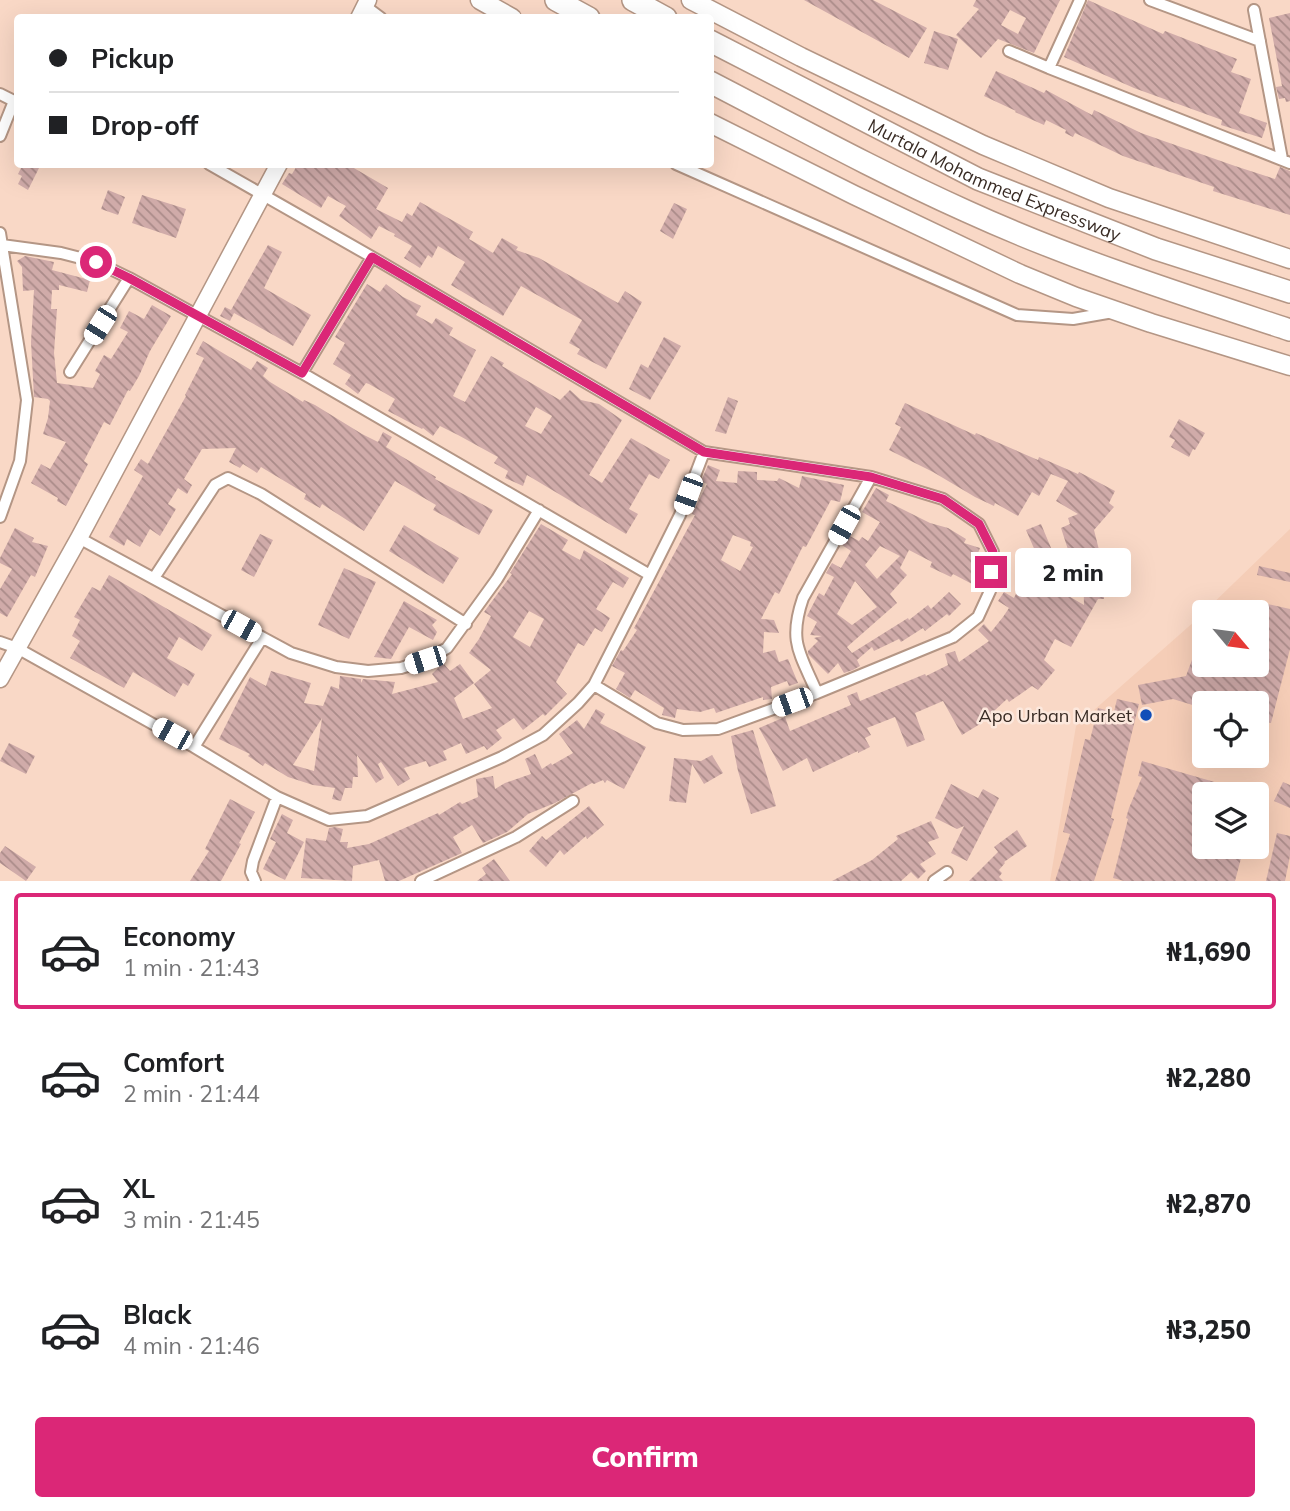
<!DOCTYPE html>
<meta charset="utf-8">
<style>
body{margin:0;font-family:Mulish,sans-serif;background:#f6f6f6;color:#202124;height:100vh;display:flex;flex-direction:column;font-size:26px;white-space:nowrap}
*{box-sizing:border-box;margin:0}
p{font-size:23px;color:#757577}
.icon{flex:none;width:38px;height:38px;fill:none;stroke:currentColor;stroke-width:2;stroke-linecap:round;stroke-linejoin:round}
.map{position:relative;height:881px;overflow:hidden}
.details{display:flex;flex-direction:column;background:#fff;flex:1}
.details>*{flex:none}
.top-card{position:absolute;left:14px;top:14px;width:700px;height:154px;border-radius:7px;box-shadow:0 7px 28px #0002;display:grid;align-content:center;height:154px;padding:0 35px;background:#fff}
.needle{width:46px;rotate:119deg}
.fabs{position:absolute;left:1192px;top:600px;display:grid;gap:14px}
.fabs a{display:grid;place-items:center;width:77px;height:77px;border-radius:7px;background:#fff;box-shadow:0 7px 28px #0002;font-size:35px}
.end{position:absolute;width:32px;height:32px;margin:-16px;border:9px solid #db2777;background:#fff;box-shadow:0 0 0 4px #fff}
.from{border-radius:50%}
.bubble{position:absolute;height:49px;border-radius:7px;background:#fff;box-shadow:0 7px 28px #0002;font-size:23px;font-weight:800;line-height:49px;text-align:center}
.car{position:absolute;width:21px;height:42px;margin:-21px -10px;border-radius:9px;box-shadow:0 0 5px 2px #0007;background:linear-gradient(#fff 24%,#345 0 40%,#fff 0 76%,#345 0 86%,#fff 0)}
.top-card b{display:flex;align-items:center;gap:24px;height:66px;font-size:26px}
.top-card b+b{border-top:2px solid #e0e0e0}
.top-card i{width:18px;height:18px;background:#202124}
ul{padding:12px 0 0;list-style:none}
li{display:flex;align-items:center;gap:21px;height:116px;margin:0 14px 10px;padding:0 21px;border:4px solid transparent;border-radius:7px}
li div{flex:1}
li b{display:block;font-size:26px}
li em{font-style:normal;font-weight:800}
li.current{border-color:#db2777}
li>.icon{width:63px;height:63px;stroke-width:1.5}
.action{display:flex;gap:14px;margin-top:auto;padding:14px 35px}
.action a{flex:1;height:80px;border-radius:7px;background:#db2777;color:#fff;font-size:28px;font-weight:800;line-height:80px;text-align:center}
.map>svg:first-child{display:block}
.built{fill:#f5cdb7;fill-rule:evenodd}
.building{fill:url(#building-back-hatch);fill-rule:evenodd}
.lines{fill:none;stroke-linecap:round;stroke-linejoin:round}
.street-casing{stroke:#b49685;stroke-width:14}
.secondary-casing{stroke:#b49685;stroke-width:19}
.primary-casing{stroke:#b49685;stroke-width:21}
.highway-casing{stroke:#b49685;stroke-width:24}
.street{stroke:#fff;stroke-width:10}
.secondary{stroke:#fff;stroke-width:16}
.primary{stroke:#fff;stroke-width:18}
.highway{stroke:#fff;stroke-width:21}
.route{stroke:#db2777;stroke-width:9}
.poi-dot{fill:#114db8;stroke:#fce8dd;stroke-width:2.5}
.labels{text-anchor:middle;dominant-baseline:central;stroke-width:5;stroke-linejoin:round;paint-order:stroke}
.street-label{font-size:18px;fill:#382b24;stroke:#fce8dd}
.poi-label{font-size:18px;fill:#382b24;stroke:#fce8dd;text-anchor:end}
</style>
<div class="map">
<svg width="1290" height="881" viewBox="0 0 1290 881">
<defs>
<pattern id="building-back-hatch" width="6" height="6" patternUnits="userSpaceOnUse" patternTransform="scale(1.75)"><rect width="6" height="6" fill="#d0aba9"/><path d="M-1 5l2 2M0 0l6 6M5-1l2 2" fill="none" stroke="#aa8b89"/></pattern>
</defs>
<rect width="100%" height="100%" fill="#f9d8c6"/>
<!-- built -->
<path class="built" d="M1290 529V881H1050L1076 726 1204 613V665H1256V612H1204ZM1204 704H1256V756H1204ZM1204 794H1256V847H1204Z"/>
<!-- building -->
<path class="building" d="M804 0H873L927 28 909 58Z
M976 0H1060L1034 53 998 39 981 58 956 35 979 9 973 6ZM1010 10 1026 18 1018 34 1001 25Z
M1088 0 1163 34 1165 31 1237 59 1231 72 1251 79 1239 113 1267 123 1262 138 1221 125 1222 120 1134 88 1064 57Z
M1290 13V101L1286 102 1285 98 1279 99 1276 87 1282 86 1269 18Z
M934 31 958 39 948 70 924 63Z
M996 71 1044 93 1046 90 1092 115 1094 110 1141 133 1235 166 1275 179 1280 167 1290 171V215L1213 191 1214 187 1123 156 1075 133 1073 137 1065 133 1066 130 1046 120 1044 125 1015 112 1016 111 984 96Z
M23 164H41L28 190 18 184 22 176 18 174Z
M298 164H347L388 188 376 209 402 222 407 213 412 216 420 202 473 232 469 239 493 253 502 238 518 247 516 250 539 258 618 303 625 291 642 302 606 369 577 354 580 349 569 343 582 320 521 286 503 316 451 285 465 262 438 246 432 258 428 255 420 268 404 258 412 246 394 236 395 234 379 226 371 239 339 216 346 206 328 196 321 208 282 184 289 173 292 174Z
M108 190 125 197 118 215 101 209Z
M142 195 186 209 176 238 132 223Z
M674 203 687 209 673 239 660 231Z
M268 245 282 252 264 288 311 315 293 346 234 313 230 321 220 316 225 307 231 310Z
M25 256 54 262 52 270 90 280 87 292 59 285V290H52L51 309H57L54 353 57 383 93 388 100 374 95 371 104 355 111 359 128 332 120 328 129 311 144 319 152 305 171 316 150 351 139 376 130 391 128 390 110 425 104 422 84 461 88 464 66 506 57 501 58 498 31 483 41 464 50 469 66 442 43 434 48 418 50 401 48 399 34 397 31 342 34 290 23 291 22 267 17 261Z
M367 284 380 292 386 284 403 297 421 306 416 315 432 324 436 318 453 328 449 335 476 350 453 396 465 402 491 356 504 363 502 366 560 400 570 390 581 400 599 404 622 420 589 475 602 483 631 438 670 460 659 479 649 474 629 509 638 514 626 534 527 475 523 486 505 478 508 471 494 463 498 457 458 435 440 426 433 436 423 428 422 429 388 411 395 399 369 384 366 383 358 394 345 384 351 375 333 364 345 343 335 337ZM536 407 552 416 541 434 525 426Z
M664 337 681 346 650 400 629 389 641 364 648 368Z
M203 341 251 370 257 361 268 368 263 376 270 382 303 402 304 400 315 405 362 434 378 442 383 432 392 437 386 447 436 477 435 479 493 510 479 535 433 510 436 505 395 481 364 531 322 504 320 508 304 499 306 494 261 467 257 473 243 464 240 468 229 462 236 448 202 449 184 479 192 485 187 494 178 488 168 504 176 509 160 536 150 529 140 547 127 539 124 546 109 537 143 476 134 470 141 459 148 464 186 396 185 395 204 358 196 354Z
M728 397 738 401 726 434 715 431Z
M905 403 975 435 976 433 1038 460 1039 457 1078 474 1079 472 1115 491 1109 503 1114 507 1094 530 1103 566 1104 599H1098L1071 647 1055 639 1044 660 1055 670 1038 690 1032 686 1009 702 1007 699 980 724 962 735 943 701 915 713 925 740 907 747 895 717 867 728 871 735 865 738 870 747 858 753V751L813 772 807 758 783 771 759 728 785 717 790 731 851 705 847 696 857 692 860 701 925 674 926 676 948 665 945 654 955 651 959 662 989 641 978 630 984 624 991 632 1003 617 1009 608 998 601 1004 592 1014 598 1036 553 1026 530 1041 524 1054 555 1041 580 1084 605 1083 563 1073 565 1061 528 1070 524 1068 518 1078 514 1056 501 1068 481 1051 474 1039 496 1032 492 1018 516 995 503 994 506 975 497 933 472 889 450 901 427 895 424Z
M1179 419 1205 433 1195 450 1193 449 1189 457 1171 447 1175 440 1169 437Z
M708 465 720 470 716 481 737 483 738 471 757 472V480L777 481 779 478 799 488 802 476 844 485 840 502 831 500 806 547 803 546 779 594 775 592 761 619 774 620 779 633 764 632 763 653 775 650 779 662 788 659 798 683 789 686 787 681 771 687 772 699 763 700V697L716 713 714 708 700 712 677 709 675 718 662 715 664 708 635 690 630 698 616 689 625 673 612 666 621 650 623 651 637 630 634 628 695 515 692 514 707 484 701 481ZM733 535 751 542 750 546 753 547 740 571 721 560Z
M876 488 889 495 886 501 930 523 948 528 966 539 964 543 980 548 973 566 979 570 972 584 953 574 951 577 930 567 932 562 909 550 900 568 907 575 890 594 897 603 847 647 852 653 908 618 909 620 928 605 931 609 949 592 961 604 949 616 947 614 925 631 923 628 901 642 899 639 874 651 872 647 857 660 860 666 853 670 844 673 838 663 828 674 808 654V651L818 641 814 638 822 636 810 635 817 622 807 616 819 593 824 596 834 577 826 573 832 563 841 568 851 551 842 545 848 535 859 541 862 537 868 541 880 522 862 512ZM880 546 900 556 877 579 865 565ZM855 581 877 607 852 625 837 614Z
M541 524 568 540 562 550 580 560 584 550 629 578 623 588 613 582 596 609 610 618 602 632 595 628 584 646 578 643 556 682 567 694 545 716 543 714 523 730 514 718 496 730 502 738 487 750 484 746 466 754 461 743 443 751 447 760 429 767 426 761 404 768 410 779 398 786 381 762 378 764 384 778 376 783 357 755 358 777H353L352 788H345L341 801 332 799 335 788 313 785 288 777 265 763 263 766 248 756 250 754 219 739 250 677 266 686 271 671 311 683 304 703 323 706 331 686 339 689 340 676 361 679V683L363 679 395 682 392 694 438 682 432 674 443 663 450 671 460 664 474 683 454 698 463 719 492 708 474 684 491 670 469 653 479 639 491 616 484 612 512 574 510 573ZM529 611 544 619 530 647 513 637ZM322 718 314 771 293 765Z
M404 525 459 558 443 584 389 551Z
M15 528 34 538 32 542 48 546 35 577 31 575 7 617 0 613V589L12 569 0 563V558Z
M260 534 273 540 254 577 241 570Z
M1259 566 1290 573V582L1257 575Z
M344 568 376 582 349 639 318 625Z
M109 575 212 635 202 651 179 637 167 658 195 674 188 686 183 683 175 697 133 672 124 688 70 658 80 641 72 636 80 620 74 617 92 587 100 591Z
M404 601 437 620 432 625 437 632 433 640 409 627 391 659 374 657Z
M1254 601 1290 609V649L1271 723 1256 719V704H1204V707L1199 705V707L1173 699 1142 705 1138 685 1186 676 1193 657 1204 660V665H1256V612H1251Z
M1117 699 1139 704 1111 818 1114 819 1094 881H1055L1070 834 1063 832 1085 739 1090 740 1098 708 1114 712Z
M596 709 605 714 600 723 646 747 624 789 607 780 605 783 603 780 594 784 592 783 555 803 528 814 507 832 483 843 472 825 453 837 462 853 399 881H385L379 860 353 866 352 881 301 878 306 838 326 841 329 828 335 827 343 829 340 842H348L347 848 369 844 438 813 439 815 460 802 462 804 478 797 476 779 493 776 495 789 505 783 531 774 525 759 535 754 542 769 551 763 552 765 573 753 559 734 577 720 584 729Z
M753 730 776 806 751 814 738 771 731 736Z
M9 743 35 756 26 774 0 761Z
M712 755 723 773 704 784 692 764 686 803 669 801 674 758 701 761Z
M1142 761 1249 792V794H1204V847H1244L1235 881H1124L1113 878 1128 819 1126 818 1129 808 1142 777 1138 776Z
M1283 782 1290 785V808L1274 801Z
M951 784 978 798 983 789 999 798 967 861 951 853 964 826 957 829 935 818Z
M230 799 255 812 239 843 241 844 221 881H190L209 851 205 849Z
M589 806 604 825 587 839 586 836 564 855 560 850 546 867 529 851 542 836 546 840Z
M282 814 293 820 287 833 304 842 285 880 263 869 276 842 270 839Z
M931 821 939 838 928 842 936 854 920 864 926 871 918 879 911 872 901 881H832L872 860 898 839 896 836Z
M1017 830 1027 846 1004 862 1005 863 999 870 1002 873 999 877 1003 881H969L998 852 994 847Z
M1277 833 1290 836V856L1285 881H1266Z
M5 846 36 867 26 881 0 863V853Z
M494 859 510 881H477L486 874 482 868Z"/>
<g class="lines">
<defs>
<path id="street" d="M1150 0 1260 41
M365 6 381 18
M1254 10 1282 159
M1009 51 1049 68 1080 0
M1049 68 1290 163
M0 94 14 101
M0 136 14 101 18 99
M209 164 372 257 704 452 871 477 943 499 979 524 993 552 990 591 978 617 953 637 817 693 718 729 683 730 657 723 594 685
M676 164 1017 315 1073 319 1113 312
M0 233 27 400 20 461 0 517
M2 245 61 253 96 262 129 278 302 373 650 575
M70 372 129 278
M302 373 372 257
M79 538 291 653 336 667 368 671 401 668 426 660 447 648 497 579 539 510
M154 578 215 485 228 478 261 494 466 624
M0 642 17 648 194 747 277 797 329 820 367 816 502 757 543 735 578 703 594 685 650 575 680 515 704 452
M817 693C800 653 788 642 803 598L871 477
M194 747 262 638
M255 881 251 872 253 861 277 797
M421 881 516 837 573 801
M934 881 947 872"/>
<path id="secondary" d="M359 18 368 0
M0 679 79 538 279 164"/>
<path id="primary" d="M480 0 512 18
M691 0 801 57 983 145 1109 198 1290 259
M710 123 854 195 1020 274 1076 297 1151 323 1290 366"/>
<g id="highway">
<path d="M556 0 589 18"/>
<path d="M633 0 666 18"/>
<path id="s1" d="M710 41 978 179 1156 249 1290 292"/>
<path d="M710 82C795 126 879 172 966 211 1071 259 1181 294 1290 330"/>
</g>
</defs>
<!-- street casing -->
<use href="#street" class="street-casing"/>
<!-- secondary casing -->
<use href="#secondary" class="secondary-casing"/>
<!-- primary casing -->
<use href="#primary" class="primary-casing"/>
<!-- highway casing -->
<use href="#highway" class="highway-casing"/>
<!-- street -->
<use href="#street" class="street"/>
<!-- secondary -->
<use href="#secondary" class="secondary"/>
<!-- primary -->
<use href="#primary" class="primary"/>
<!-- highway -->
<use href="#highway" class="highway"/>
</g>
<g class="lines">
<!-- route -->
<path class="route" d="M96 262 129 278 302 373 372 257 704 452 871 477 943 499 979 524 993 552 991 572"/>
</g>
<!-- markers -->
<circle class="poi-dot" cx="1146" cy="715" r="7"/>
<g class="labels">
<!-- street labels -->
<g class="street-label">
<text stroke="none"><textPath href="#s1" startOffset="317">Murtala Mohammed Expressway</textPath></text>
</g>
<!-- poi labels -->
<g class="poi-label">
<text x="1132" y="715">Apo Urban Market</text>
</g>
</g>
</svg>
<div class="fabs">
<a><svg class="needle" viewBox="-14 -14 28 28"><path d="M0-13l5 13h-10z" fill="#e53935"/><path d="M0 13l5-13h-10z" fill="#757577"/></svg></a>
<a><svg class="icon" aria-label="locate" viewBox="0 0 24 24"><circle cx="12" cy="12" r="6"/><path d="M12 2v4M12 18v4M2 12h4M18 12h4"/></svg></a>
<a><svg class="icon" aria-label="layers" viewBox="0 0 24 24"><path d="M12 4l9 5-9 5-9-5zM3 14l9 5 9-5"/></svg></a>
</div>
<i class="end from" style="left:96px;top:262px"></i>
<i class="end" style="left:991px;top:572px"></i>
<div class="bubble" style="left:1015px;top:548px;width:116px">2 min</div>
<i class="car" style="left:100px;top:325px;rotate:212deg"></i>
<i class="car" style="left:688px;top:494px;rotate:200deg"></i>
<i class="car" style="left:844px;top:525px;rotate:209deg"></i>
<i class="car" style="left:241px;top:626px;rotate:119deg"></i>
<i class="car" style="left:425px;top:660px;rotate:252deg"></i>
<i class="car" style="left:792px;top:702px;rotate:250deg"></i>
<i class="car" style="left:172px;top:734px;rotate:299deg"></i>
<div class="top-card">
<b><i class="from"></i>Pickup</b>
<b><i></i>Drop-off</b>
</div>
</div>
<section class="details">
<ul>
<li class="current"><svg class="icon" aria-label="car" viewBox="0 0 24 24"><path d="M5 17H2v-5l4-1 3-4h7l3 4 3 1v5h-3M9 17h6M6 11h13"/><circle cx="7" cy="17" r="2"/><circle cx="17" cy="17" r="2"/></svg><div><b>Economy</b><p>1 min · 21:43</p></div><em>₦1,690</em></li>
<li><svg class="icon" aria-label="car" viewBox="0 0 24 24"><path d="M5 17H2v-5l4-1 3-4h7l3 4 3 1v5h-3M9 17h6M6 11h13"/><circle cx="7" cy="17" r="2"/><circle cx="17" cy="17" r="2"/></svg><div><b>Comfort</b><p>2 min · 21:44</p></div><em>₦2,280</em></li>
<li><svg class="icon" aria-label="car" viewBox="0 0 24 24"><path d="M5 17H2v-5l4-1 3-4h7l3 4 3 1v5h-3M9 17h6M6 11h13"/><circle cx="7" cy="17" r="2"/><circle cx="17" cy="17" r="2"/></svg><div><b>XL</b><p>3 min · 21:45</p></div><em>₦2,870</em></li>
<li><svg class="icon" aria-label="car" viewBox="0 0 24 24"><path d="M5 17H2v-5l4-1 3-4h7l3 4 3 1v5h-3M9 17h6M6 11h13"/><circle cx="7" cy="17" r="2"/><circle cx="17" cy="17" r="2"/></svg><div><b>Black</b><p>4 min · 21:46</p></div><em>₦3,250</em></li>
</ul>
<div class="action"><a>Confirm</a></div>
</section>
